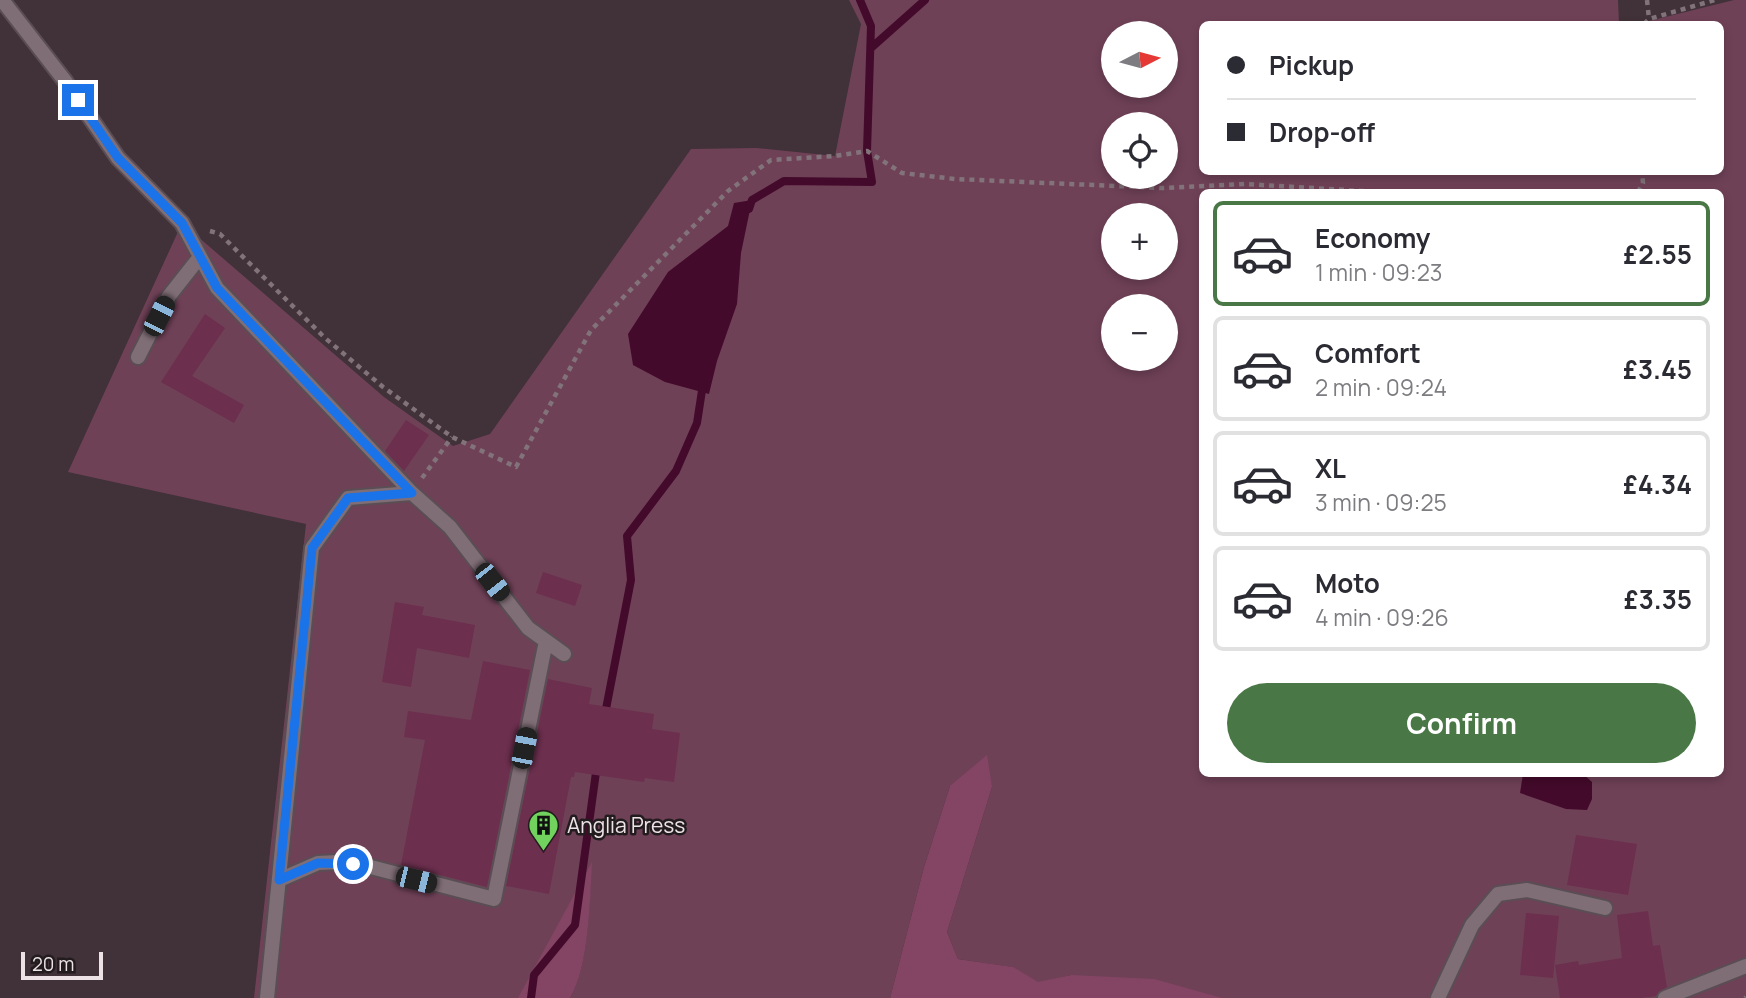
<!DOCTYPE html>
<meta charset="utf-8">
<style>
body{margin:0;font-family:Manrope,sans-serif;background:#f2f2f3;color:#2b2b33;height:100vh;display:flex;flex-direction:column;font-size:26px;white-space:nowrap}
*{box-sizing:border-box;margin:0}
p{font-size:23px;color:#7c7c81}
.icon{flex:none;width:38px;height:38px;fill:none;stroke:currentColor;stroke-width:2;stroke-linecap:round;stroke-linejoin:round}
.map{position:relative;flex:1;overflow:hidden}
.sheet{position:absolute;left:1199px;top:189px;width:525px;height:588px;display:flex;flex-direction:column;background:#fff;border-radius:10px;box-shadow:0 4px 10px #0003}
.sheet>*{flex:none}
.banner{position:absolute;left:1199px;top:21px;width:525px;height:154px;border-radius:10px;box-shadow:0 4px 10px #0003;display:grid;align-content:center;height:154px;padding:0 28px;background:#fff}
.needle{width:46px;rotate:84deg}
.buttons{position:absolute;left:1101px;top:21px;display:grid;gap:14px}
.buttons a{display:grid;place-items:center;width:77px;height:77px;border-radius:50%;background:#fff;box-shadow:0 4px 10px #0003;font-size:35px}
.scale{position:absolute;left:21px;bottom:18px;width:82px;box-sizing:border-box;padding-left:7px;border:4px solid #ede3e7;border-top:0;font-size:19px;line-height:24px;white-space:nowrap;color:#ede3e7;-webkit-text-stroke:5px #231c1f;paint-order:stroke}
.end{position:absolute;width:32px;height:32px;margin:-16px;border:9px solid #1a73e8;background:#fff;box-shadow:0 0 0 4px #fff}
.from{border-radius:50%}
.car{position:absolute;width:21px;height:42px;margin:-21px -10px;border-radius:9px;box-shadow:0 0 5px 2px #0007;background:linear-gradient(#222 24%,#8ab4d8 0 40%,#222 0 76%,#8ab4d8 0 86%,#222 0)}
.banner b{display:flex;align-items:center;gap:24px;height:66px;font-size:26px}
.banner b+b{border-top:2px solid #e1e1e2}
.banner i{width:18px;height:18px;background:#2b2b33}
ul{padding:12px 0 0;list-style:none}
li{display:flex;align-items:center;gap:21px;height:105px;margin:0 14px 10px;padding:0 14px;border:4px solid #e1e1e2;border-radius:10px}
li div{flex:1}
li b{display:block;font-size:26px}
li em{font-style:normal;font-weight:700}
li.current{border-color:#4a7746}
li>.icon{width:63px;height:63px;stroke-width:1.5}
.button{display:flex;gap:14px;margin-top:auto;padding:14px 28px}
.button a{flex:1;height:80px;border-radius:42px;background:#4a7746;color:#fff;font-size:28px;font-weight:700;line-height:80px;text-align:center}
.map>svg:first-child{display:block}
.green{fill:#6f4157;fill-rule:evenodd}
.forest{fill:#844564}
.water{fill:#440a2b}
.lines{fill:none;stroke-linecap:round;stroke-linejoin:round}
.stream{stroke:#440a2b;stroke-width:8}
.building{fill:#6c2f4e}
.lane-casing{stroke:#5a4e54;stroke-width:18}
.path{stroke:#817379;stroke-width:4.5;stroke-dasharray:5 5;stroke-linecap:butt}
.lane{stroke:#806e76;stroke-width:14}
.route{stroke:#1a73e8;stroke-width:9}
.labels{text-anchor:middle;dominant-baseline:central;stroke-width:5;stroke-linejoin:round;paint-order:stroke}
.poi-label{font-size:21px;fill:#ede3e7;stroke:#231c1f;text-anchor:start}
</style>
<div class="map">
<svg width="1746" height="998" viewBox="0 0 1746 998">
<rect width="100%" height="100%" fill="#413138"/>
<!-- green -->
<path class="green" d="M849 0H1618L1619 24H1202V172H1720V24H1637L1734 0H1746V998H1134L1071 975 1038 983 1012 967 958 959 947 932 992 787 950 786 924 867 890 998H570C588 969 590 902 591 866L526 998H254L306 524 68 472 182 223 384 397 453 446 490 434 691 149 756 148 835 156 861 24ZM1113 33H1166V86H1113ZM1113 124H1166V177H1113ZM1202 192H1720V774H1202ZM1113 215H1166V268H1113ZM1113 306H1166V359H1113Z"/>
<!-- forest -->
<path class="forest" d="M987 755 992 787 947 932 958 959 1013 967 1038 982 1071 975 1154 979 1222 998H890L924 867 950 786Z
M592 862C590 899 589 968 570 998H518Z"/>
<!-- water -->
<path class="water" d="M752 200 741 253 737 304 717 361 709 394 665 382 633 365 628 334 668 272 728 226 734 203Z
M1523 774H1583L1592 782V799L1587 810 1566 809 1520 793Z"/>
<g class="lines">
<!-- stream -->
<path class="stream" d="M871 48 925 0
M749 209 752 200 784 181 872 182 867 151 871 26 860 0
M605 714 631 580 627 536 676 471 697 423 703 384
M531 998 534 975 575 925 597 765"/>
</g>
<!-- building -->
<path class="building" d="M205 314 225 328 192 376 244 405 234 423 161 382Z
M406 420 429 435 404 471 385 451Z
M543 572 582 585 575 606 536 593Z
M395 602 424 607 422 615 475 625 469 658 417 648 411 687 382 682Z
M483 661 530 670 487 887 401 865 425 740 404 737 408 711 471 720Z
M548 679 592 688 589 704 654 714 652 729 680 733 674 782 645 778 644 782 575 772 574 777H571L549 894 506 886Z
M1576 835 1637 844 1628 895 1567 885Z
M1648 911 1653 946 1660 945 1667 987 1656 996 1641 998H1560L1555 965 1578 961 1579 965 1622 958 1617 915Z
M1526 913 1559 916 1553 978 1520 975Z"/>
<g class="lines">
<defs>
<path id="lane" d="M2 0 65 81 118 158 182 223 217 288 412 493
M138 357 169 296 199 258
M279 880 318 863 338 862 367 866 494 899 546 641
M267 998 312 548 348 498 412 493 450 527 528 628 564 654
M1438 998 1472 925 1498 894 1527 890 1605 908
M1665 998 1746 966"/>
</defs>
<!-- lane casing -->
<use href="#lane" class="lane-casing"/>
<!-- path -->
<path class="path" d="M1647 0 1649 19
M1644 24 1649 19 1715 0
M1638 192 1643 183 1642 172
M210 231 220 234 325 338 383 387 452 437 516 467 591 330 728 191 771 160 835 156 867 151 902 173 955 179 1162 188 1245 184 1380 192
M422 478 452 437
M1745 998 1746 997"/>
<!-- lane -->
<use href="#lane" class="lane"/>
</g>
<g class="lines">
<!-- route -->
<path class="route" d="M78 100 118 158 182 223 217 288 412 493 348 498 312 548 279 880 318 863 353 864"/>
</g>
<!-- icons -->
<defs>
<symbol id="building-pin" viewBox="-11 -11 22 30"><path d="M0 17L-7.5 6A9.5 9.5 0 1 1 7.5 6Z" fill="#71d35e" stroke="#231c1f"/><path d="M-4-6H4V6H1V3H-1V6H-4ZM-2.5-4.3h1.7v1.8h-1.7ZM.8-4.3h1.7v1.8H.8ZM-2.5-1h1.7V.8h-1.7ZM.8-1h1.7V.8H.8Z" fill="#111"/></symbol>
</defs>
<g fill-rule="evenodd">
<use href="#building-pin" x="526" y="808" width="35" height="47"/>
</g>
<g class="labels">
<!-- poi labels -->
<g class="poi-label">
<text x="567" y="825">Anglia Press</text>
</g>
</g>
</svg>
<div class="buttons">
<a><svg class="needle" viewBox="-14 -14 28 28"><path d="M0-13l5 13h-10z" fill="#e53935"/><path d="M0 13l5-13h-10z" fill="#7c7c81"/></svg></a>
<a><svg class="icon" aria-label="locate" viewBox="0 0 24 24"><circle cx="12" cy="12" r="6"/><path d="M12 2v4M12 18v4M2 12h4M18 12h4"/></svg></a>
<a>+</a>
<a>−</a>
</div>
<div class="scale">20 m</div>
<i class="end from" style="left:353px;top:864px"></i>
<i class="end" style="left:78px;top:100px"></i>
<i class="car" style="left:159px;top:316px;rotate:27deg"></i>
<i class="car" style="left:492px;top:582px;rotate:142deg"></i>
<i class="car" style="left:524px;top:748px;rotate:11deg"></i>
<i class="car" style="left:416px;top:880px;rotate:104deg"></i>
<div class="banner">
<b><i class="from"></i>Pickup</b>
<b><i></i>Drop-off</b>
</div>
<section class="sheet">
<ul>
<li class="current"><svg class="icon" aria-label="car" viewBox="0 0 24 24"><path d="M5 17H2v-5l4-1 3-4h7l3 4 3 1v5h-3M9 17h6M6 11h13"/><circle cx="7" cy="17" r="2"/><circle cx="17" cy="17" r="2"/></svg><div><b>Economy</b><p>1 min · 09:23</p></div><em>£2.55</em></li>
<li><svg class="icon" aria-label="car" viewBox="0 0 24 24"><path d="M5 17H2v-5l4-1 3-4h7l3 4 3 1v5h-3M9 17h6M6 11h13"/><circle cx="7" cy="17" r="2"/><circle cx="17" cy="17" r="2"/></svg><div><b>Comfort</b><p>2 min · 09:24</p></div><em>£3.45</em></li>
<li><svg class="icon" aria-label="car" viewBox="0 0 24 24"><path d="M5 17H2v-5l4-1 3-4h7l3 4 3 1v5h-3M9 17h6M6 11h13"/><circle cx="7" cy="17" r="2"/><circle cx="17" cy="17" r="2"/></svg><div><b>XL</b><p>3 min · 09:25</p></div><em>£4.34</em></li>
<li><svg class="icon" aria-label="car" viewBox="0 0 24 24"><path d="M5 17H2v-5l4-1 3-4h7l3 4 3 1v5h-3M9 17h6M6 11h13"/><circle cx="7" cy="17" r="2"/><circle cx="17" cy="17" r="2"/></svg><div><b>Moto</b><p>4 min · 09:26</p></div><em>£3.35</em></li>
</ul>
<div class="button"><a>Confirm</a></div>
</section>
</div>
